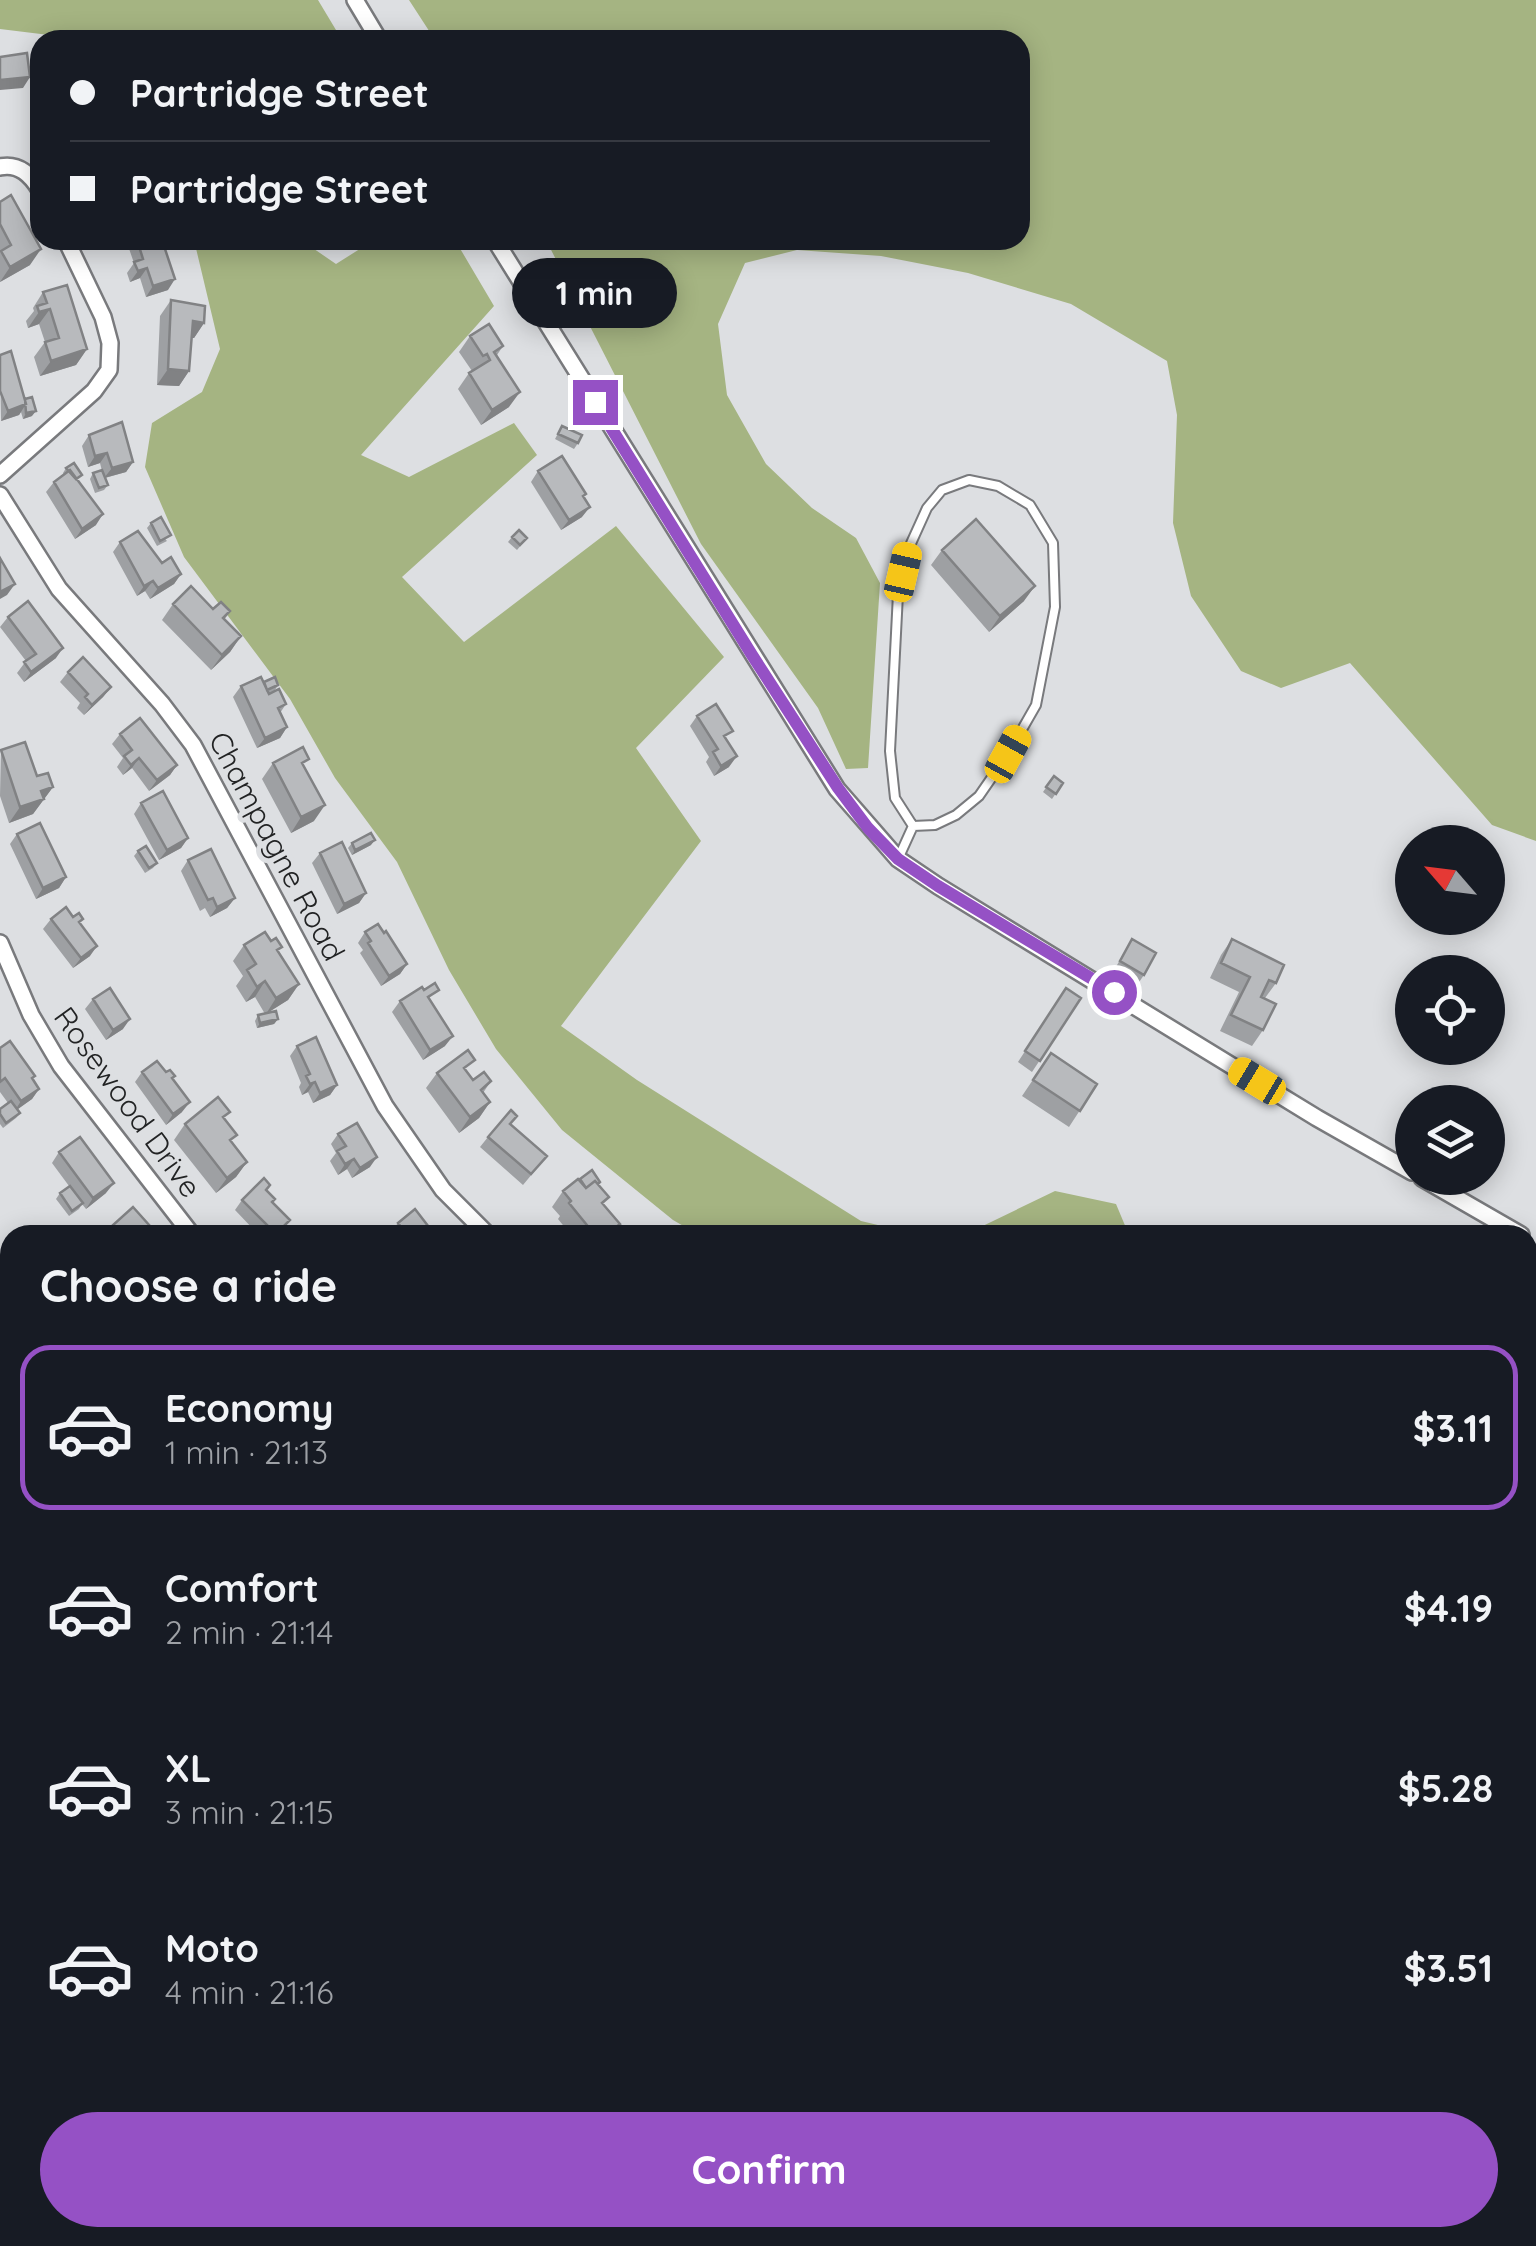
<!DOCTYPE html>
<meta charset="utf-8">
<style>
body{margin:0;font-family:Quicksand,sans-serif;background:#20242c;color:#f1f3f6;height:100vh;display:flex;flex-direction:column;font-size:38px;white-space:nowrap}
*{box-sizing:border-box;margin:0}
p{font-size:32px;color:#9ea1a6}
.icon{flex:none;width:55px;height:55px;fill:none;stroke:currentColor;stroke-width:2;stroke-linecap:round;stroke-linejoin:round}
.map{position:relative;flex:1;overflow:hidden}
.side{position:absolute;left:0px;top:1225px;width:1538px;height:1022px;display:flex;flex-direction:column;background:#171b24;border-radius:30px 30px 0 0;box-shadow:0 5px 25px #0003}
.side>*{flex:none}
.guide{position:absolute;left:30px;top:30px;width:1000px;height:220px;border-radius:30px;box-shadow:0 5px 25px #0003;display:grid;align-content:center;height:220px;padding:0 40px;background:#171b24}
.needle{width:65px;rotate:298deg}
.buttons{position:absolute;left:1395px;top:825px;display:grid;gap:20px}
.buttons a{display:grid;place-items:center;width:110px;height:110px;border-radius:50%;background:#171b24;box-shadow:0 5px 25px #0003;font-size:50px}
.end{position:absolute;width:45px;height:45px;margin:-22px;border:12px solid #9551c5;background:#fff;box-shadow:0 0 0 5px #fff}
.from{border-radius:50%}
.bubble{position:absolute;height:70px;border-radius:35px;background:#171b24;box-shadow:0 5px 25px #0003;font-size:32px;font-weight:700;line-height:70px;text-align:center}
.car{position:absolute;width:30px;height:60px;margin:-30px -15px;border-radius:12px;box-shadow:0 0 8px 2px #0007;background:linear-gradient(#f5c518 24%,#345 0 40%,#f5c518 0 76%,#345 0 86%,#f5c518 0)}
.guide b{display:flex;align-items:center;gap:35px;height:95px;font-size:38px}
.guide b+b{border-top:2px solid #363941}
.guide i{width:25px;height:25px;background:#f1f3f6}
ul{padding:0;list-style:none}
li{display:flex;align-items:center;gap:30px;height:165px;margin:0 20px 15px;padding:0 20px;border:5px solid transparent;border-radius:30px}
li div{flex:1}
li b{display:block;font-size:38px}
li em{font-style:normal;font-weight:700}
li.active{border-color:#9551c5}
li>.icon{width:90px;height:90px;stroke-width:1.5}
h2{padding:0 40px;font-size:45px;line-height:120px}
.button{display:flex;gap:20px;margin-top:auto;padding:20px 40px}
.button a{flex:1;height:115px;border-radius:60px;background:#9551c5;color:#fff;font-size:40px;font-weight:700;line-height:115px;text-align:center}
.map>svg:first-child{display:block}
.green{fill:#a5b482}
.water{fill:#61b6c4}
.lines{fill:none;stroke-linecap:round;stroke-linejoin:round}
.stream{stroke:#61b6c4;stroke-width:6}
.service-casing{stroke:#797a7d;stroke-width:12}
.minor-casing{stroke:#797a7d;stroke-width:20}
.secondary-casing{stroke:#797a7d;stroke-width:25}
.service{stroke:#fff;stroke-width:8}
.minor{stroke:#fff;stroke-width:15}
.secondary{stroke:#fff;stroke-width:20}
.wall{fill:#9ea0a3}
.shaded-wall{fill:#818284}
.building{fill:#b8babd;stroke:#818284;stroke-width:2.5}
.route{stroke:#9551c5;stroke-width:12}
.labels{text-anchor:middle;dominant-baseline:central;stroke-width:10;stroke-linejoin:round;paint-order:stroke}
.street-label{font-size:30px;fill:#222324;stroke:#dddfe2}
</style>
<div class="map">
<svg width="1536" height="2246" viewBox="0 0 1536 2246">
<rect width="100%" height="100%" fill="#dddfe2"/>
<!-- green -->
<path class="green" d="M0 0H318L342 40H57L49 35 0 29Z
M409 0H1536V841L1492 825 1350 663 1281 688 1241 671 1191 596 1173 523 1177 415 1167 361 1071 304 968 273 881 256 797 250 745 263 718 324 727 395 766 464 812 508 856 538 880 583 868 768 846 769 818 708 701 544 546 240H1020V40H435Z
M194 240H301L336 264 374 240H455L494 306 361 455 409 477 514 423 537 455 402 577 464 642 616 526 724 657 636 748 701 841 561 1026 637 1080 861 1221 920 1235H699L673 1220 562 1130 496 1049 449 970 397 862 335 778 290 699 184 557 145 467 152 423 202 392 220 349Z
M1055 1191 1116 1204 1129 1235H964Z
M1536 1436V2119L1528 2122V1437Z
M0 1588 10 1594V1815L0 1799Z"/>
<!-- water -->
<path class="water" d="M1536 1893V1955L1528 1959 1529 1912Z
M737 2238H1090L1081 2246H748Z"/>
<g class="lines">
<!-- stream -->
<path class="stream" d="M174 2238 206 2246
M114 2246 125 2238
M313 2246 326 2243 332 2238"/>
<defs>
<path id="service" d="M898 859 913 826 935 825 956 815 979 796 1008 754 1036 705 1055 607 1053 543 1030 505 998 486 969 480 942 490 927 508 908 550 898 594 890 751 895 798 913 826
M618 2238 624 2246
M376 2246 380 2238"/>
<path id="minor" d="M355 0 379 40
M0 167C19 163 31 175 40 190
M495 240 837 789 898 859 938 886 1317 1118 1412 1172
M0 475 94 391 109 370 110 343 103 317 66 240
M0 495 59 589 162 704 193 745 385 1106 443 1190 488 1235
M0 943 31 1015 61 1066 192 1235
M1422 1178 1521 1235
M0 1407 10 1420
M0 2102 10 2113
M62 2238 63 2246
M1149 2238 1153 2246"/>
<path id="secondary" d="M1528 2150 1536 2147
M1253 2246 1275 2238"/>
</defs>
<!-- service casing -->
<use href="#service" class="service-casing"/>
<!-- minor casing -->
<use href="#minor" class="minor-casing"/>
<!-- secondary casing -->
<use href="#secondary" class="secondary-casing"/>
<!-- service -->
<use href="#service" class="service"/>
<!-- minor -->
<use href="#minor" class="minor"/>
<!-- secondary -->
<use href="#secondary" class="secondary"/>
</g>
<!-- wall -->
<path class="wall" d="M0 202 30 265 0 282Z
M126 240H162L168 290 146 297 140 278 130 282 127 273 134 263Z
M43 292 87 349 76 365 40 376 34 357 45 342 39 324 28 328 26 321 34 311 33 308Z
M171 300 204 323 194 338H192L189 371 179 386 157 385 160 316Z
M470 336 503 346 497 355 509 407 481 425 458 389 469 373 472 371 459 352Z
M0 355 25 399 32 416 23 419 21 412 19 415 1 421Z
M562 426 578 443 574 449 555 439Z
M89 435 133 462 126 472 105 478 108 485 104 490 95 493 90 479 93 473 102 471 100 463 88 467 82 446Z
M66 468 78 480 96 525 75 539 46 492 54 482 64 475 63 473Z
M538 471 584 498 582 517 561 530 531 482Z
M151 523 167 541 157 546 147 528Z
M512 537 527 538 517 550 508 542Z
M120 542 162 563 181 574 174 584 150 599 145 591 137 596 113 552Z
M942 550 1024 601 989 632 931 565Z
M173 604 230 611 224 620 241 636 230 652 211 670 162 620Z
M8 617 56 658 24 682 17 673 26 661 0 627Z
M68 672 111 687 103 697 84 715 77 708 80 703 60 682Z
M264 682 278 685 275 690 286 704 280 713 287 727 280 738 257 748 233 697 241 686Z
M697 716 729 767 714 776 706 762 709 757 690 726Z
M120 734 177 765 170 775 149 791 132 768 123 775 117 767 123 758 112 744Z
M1 750 33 765 37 776 53 787 33 814 9 823 0 796Z
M273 763 304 766 314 821 291 833 262 779Z
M1054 776 1063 783 1052 799 1043 792Z
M141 803 188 838 181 848 159 860 134 814Z
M17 834 66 877 59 888 36 899 10 844Z
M352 843 371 845 352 855 348 848Z
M138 851 157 863 153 868 145 873 134 856Z
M320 853 366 893 359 903 337 914 312 863Z
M188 860 235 898 227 908 210 917 205 908 200 911 181 871Z
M51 919 80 924 90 956 73 968 43 929Z
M365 932 407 964 400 974 381 986 360 953 363 950 358 943Z
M1132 939 1144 975 1137 985 1113 972Z
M1232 939 1276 983 1265 998 1263 1030 1252 1046 1220 1031 1239 992 1210 978 1221 955Z
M244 945 278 952 299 984 288 1000 266 1013 278 1019 274 1024 257 1028 255 1021 258 1015 265 1014 255 997 246 1002 236 986 243 976 233 961Z
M1066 988 1081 998 1032 1072 1018 1062Z
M93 999 123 1029 106 1040 85 1009Z
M400 1001H431L445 1046 423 1060 392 1012Z
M297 1046 337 1085 330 1095 313 1103 308 1092 302 1095 299 1087 301 1083 290 1056Z
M0 1048 32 1079 39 1089 32 1099 17 1109 20 1113 16 1118 3 1128 0 1124V1109L8 1103 0 1092Z
M1051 1053 1097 1084 1069 1127 1022 1096Z
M466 1071 473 1080 491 1081 483 1093 490 1102 479 1118 459 1133 426 1088 437 1073Z
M142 1072H166L173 1079 182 1112 166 1125 135 1082Z
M224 1119 232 1142 247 1162 236 1177 216 1193 174 1140 185 1124Z
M511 1125 547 1156 523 1185 480 1147 488 1137Z
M338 1134 370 1167 352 1178 347 1169 338 1175 330 1161 336 1153 331 1144Z
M59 1152 106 1193 86 1209 82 1204 79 1209 69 1216 56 1199 60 1193 69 1186 52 1163Z
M598 1184 609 1197 603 1204 620 1224 612 1235H571L558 1219 560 1216 552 1207 563 1191Z
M267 1190 272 1203 290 1220 278 1235H259L235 1210 242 1200Z
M398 1223 435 1235H392L390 1233Z
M113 1225 158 1235H106Z
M1536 1354V1380L1531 1381 1528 1370V1363L1533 1355Z
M10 2154V2221L5 2228 0 2226V2166Z
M440 2238H584L585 2246H460L459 2241 441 2244Z"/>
<!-- shaded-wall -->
<path class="shaded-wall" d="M30 77 23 88 0 90V80Z
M41 249 30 265 0 282 10 267Z
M147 268 140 278 130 282 138 271Z
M175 279 168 290 146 297 153 286Z
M50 309 39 324 28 328 39 312Z
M193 321 204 323 194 338 182 337Z
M87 349 76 365 40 376 51 361Z
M168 369 189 371 179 386 157 385Z
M520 392 509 407 481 425 492 410Z
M26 404 19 415 1 421 8 411Z
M36 411 32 416 23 419 26 413Z
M107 453 100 463 88 467 95 456Z
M133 462 126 472 104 478 112 468Z
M590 507 582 517 561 530 569 520Z
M103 514 96 525 75 539 82 529Z
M181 574 174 584 150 599 158 588Z
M153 581 145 591 137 596 144 586Z
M15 584 7 595 0 599V592Z
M1035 586 1024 601 989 632 1000 616Z
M241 636 230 652 211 670 222 655Z
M63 648 56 658 24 682 31 672Z
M111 687 103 697 84 715 92 705Z
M287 727 280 738 257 748 265 738Z
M737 756 729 767 714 776 721 766Z
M139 758 132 768 123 775 131 765Z
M177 765 170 775 149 791 157 780Z
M53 787 33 814 9 823 20 807 41 791Z
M325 805 314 821 291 833 301 817Z
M188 838 181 848 159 860 167 850Z
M375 840 371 845 352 855 355 850Z
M66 877 59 888 36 899 43 888Z
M366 893 359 903 337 914 344 904Z
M235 898 227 908 210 917 217 907Z
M97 946 90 956 73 968 81 958Z
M407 964 400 974 381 986 389 976Z
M265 981 255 997 246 1002 257 987Z
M299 984 288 1000 266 1014 276 998Z
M130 1019 123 1029 106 1040 113 1030Z
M278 1019 274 1024 257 1028 260 1023Z
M453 1036 445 1046 423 1060 430 1050Z
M315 1082 308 1092 302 1095 310 1084Z
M337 1085 330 1095 313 1103 320 1093Z
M39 1089 32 1099 14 1112 21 1101Z
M190 1102 182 1112 166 1125 173 1114Z
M490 1102 479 1118 459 1133 470 1117Z
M377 1157 370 1167 352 1178 360 1168Z
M354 1159 347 1169 338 1175 345 1164Z
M247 1162 236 1177 216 1193 227 1178Z
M114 1183 106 1193 86 1209 93 1198Z
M10 1312V1317L0 1325 5 1316Z
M445 2238H462L459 2241 441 2244Z"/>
<!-- building -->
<path class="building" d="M27 53 30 77 0 80V57Z
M11 195 41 249 10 267 1 251 11 245 0 224V202Z
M137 240H162L175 279 153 286 147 268 138 271 134 262 143 259Z
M67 285 87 349 51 361 45 342 59 338 50 309 39 312 37 306 47 303 43 292Z
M171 300 205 306 204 323 193 321 189 371 168 369Z
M489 324 503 346 494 352 520 392 492 410 469 373 490 360 487 354 483 356 470 336Z
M11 351 26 404 8 411 0 391V355Z
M32 397 36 411 26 413 25 399Z
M122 422 133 462 112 468 107 453 95 456 89 435Z
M562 426 582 435 578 443 558 434Z
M562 456 586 494 583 496 590 507 569 520 538 471Z
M74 463 82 475 76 479 66 468Z
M70 470 103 514 82 529 54 482Z
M102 470 108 485 99 488 93 473Z
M161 517 171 535 160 541 151 523Z
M976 519 1035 586 1000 616 942 550Z
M519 530 527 538 520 545 512 537Z
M138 531 162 563 171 557 181 574 158 588 153 581 144 586 120 542Z
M0 558 15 584 0 592Z
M191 586 213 609 221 602 230 611 223 618 241 636 222 655 173 604Z
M28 601 63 648 31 672 24 662 36 654 8 617Z
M83 657 111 687 92 705 85 697 88 694 68 672Z
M261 677 269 694 279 689 286 704 278 708 287 727 265 738 241 686Z
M275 677 278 685 267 690 264 682Z
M716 704 733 731 724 736 737 756 721 766 713 752 718 749 697 716Z
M140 718 177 765 157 780 139 758 131 765 124 756 132 750 120 734Z
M25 742 37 776 48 773 53 787 41 791 44 799 20 807 1 750Z
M303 747 309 759 302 763 325 805 301 817 273 763Z
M1054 776 1063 783 1056 794 1046 787Z
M163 791 188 838 167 850 141 803Z
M40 823 66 877 43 888 17 834Z
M371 833 375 840 355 850 352 843Z
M342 842 366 893 344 904 320 853Z
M146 846 157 863 149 868 138 851Z
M211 849 235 898 217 907 213 898 208 900 188 860Z
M66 907 73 917 79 913 83 919 79 922 97 946 81 958 51 919Z
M378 924 384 933 386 931 407 964 389 976 368 943 371 941 365 932Z
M265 932 271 941 276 938 282 947 277 950 299 984 276 998 265 981 257 987 247 970 256 964 244 945Z
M1132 939 1156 953 1144 975 1120 961Z
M1232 939 1284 965 1276 983 1269 980 1261 997 1276 1004 1263 1030 1231 1015 1250 977 1221 963Z
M435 983 439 990 428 997 453 1036 430 1050 400 1001 422 987 424 990Z
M110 988 130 1019 113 1030 93 999Z
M1066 988 1081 998 1040 1061 1025 1051Z
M276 1011 278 1019 260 1023 258 1015Z
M316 1037 337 1085 320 1093 315 1082 310 1084 306 1076 310 1074 297 1046Z
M10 1041 35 1076 32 1078 39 1089 21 1101 5 1078 0 1082V1048Z
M468 1050 475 1060 464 1068 473 1080 484 1072 491 1081 481 1090 490 1102 470 1117 437 1073Z
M1051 1053 1097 1084 1080 1111 1033 1080Z
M157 1061 166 1072 170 1070 175 1076 172 1078 190 1102 173 1114 142 1072Z
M218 1097 230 1112 223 1117 237 1135 230 1140 247 1162 227 1178 185 1124Z
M11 1101 20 1113 6 1123 0 1114V1109Z
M511 1110 517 1116 510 1124 547 1156 531 1174 488 1137Z
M357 1123 377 1157 360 1168 354 1159 345 1164 337 1151 346 1146 338 1134Z
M80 1137 114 1183 93 1198 59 1152Z
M592 1170 600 1182 598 1184 595 1181 586 1188 580 1179Z
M264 1178 270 1185 266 1190 275 1199 272 1202 290 1220 276 1234 242 1200Z
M578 1179 586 1188 595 1181 609 1197 602 1203 620 1224 606 1235H595L569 1203 571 1201 563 1191Z
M70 1186 83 1203 72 1211 60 1193Z
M133 1207 158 1235H122L113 1225Z
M415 1209 435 1235H407L398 1223Z
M5 1259 10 1265V1312L5 1316 0 1309V1262Z
M0 1462 10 1475 0 1483Z
M10 2154V2209L5 2207 0 2215V2166Z
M476 2238H584L585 2246H477Z"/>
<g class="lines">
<!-- route -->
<path class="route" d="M595 402 752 655 838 788 868 828 898 859 938 886 1114 992"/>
</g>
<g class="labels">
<!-- street labels -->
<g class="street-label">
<text transform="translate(277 846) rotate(62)">Champagne Road</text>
<text transform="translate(128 1102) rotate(54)">Rosewood Drive</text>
</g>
</g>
</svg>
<div class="buttons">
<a><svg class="needle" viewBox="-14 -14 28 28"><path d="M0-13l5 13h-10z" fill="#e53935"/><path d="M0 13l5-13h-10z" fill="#9ea1a6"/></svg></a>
<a><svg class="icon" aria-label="locate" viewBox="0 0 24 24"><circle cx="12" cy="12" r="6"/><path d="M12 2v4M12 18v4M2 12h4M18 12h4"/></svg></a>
<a><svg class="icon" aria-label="layers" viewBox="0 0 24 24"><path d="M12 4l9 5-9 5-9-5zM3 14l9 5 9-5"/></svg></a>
</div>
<i class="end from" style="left:1114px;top:992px"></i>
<i class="end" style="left:595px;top:402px"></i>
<div class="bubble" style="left:512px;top:258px;width:165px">1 min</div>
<i class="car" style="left:903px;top:572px;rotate:13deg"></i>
<i class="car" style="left:1008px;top:754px;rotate:29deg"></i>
<i class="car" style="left:1257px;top:1081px;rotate:301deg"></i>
<div class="guide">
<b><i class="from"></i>Partridge Street</b>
<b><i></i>Partridge Street</b>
</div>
<section class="side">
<h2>Choose a ride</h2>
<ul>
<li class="active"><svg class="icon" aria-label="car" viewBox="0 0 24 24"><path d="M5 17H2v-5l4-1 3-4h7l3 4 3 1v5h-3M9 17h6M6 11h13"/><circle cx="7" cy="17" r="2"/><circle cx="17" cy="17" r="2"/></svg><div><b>Economy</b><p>1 min · 21:13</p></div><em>$3.11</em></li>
<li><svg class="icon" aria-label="car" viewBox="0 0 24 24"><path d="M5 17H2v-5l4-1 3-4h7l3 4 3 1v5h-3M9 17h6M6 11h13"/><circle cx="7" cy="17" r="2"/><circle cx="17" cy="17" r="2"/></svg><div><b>Comfort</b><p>2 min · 21:14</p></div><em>$4.19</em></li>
<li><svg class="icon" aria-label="car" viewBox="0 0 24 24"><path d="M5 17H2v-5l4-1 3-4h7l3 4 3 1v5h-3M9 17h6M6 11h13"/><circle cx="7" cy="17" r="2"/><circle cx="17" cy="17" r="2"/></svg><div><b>XL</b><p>3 min · 21:15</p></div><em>$5.28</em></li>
<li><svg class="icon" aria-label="car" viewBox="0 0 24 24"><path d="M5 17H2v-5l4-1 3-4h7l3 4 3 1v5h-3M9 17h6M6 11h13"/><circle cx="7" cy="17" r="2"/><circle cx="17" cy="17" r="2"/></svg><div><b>Moto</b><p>4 min · 21:16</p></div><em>$3.51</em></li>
</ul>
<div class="button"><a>Confirm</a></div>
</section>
</div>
